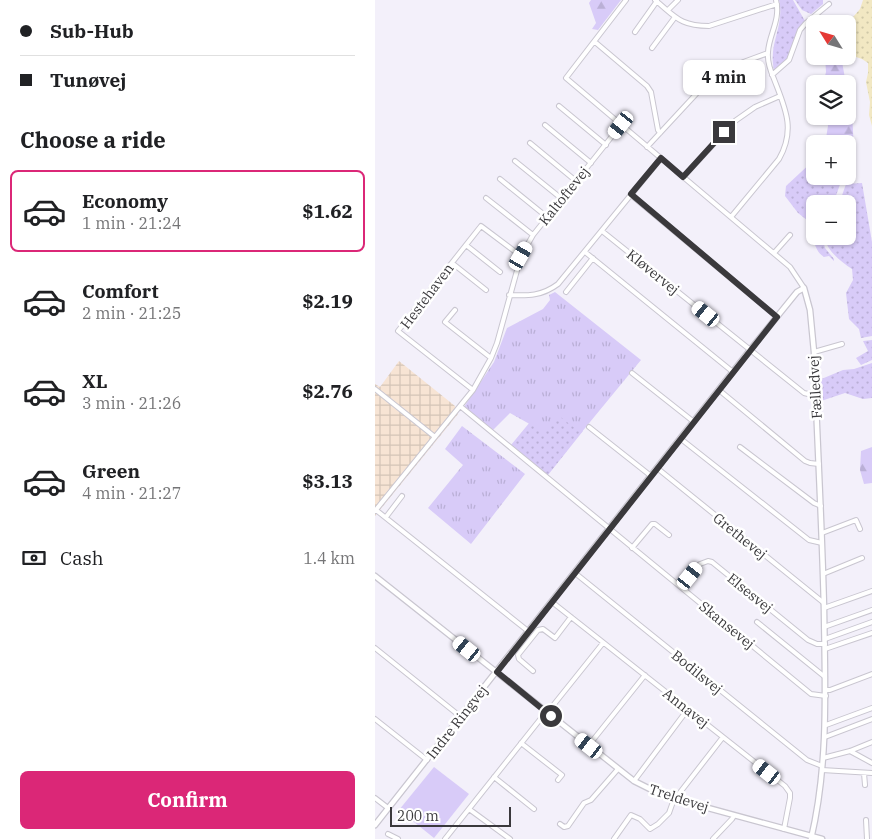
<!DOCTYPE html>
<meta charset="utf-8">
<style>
body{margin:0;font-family:"IBM Plex Serif",serif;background:#f2f2f2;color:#202124;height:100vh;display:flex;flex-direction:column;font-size:19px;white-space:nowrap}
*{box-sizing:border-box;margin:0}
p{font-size:16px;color:#757577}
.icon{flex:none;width:28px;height:28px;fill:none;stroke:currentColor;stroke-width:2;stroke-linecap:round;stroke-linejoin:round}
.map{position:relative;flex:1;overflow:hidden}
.side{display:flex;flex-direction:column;background:#fff;width:375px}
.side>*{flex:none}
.hud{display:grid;align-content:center;height:110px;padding:0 20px;background:#fff}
.needle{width:32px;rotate:307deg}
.controls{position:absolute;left:431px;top:15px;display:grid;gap:10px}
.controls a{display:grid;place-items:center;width:50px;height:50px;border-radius:8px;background:#fff;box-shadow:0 1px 4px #0004;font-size:25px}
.scale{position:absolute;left:15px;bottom:12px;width:121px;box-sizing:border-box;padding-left:5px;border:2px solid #3a393c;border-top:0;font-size:14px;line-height:18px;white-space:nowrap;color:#3a393c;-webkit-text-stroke:4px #fff;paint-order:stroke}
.end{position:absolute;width:22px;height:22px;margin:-11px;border:6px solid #3a393c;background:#fff;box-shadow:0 0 0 2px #fff}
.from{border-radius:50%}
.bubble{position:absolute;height:35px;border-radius:8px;background:#fff;box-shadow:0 1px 4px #0004;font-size:16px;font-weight:700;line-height:35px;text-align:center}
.car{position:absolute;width:15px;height:30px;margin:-15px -8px;border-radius:6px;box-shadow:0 0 4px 1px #0007;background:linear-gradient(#fff 24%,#345 0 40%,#fff 0 76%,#345 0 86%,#fff 0)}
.hud b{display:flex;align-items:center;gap:18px;height:48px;font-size:19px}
.hud b+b{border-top:1px solid #e0e0e0}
.hud i{width:12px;height:12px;background:#202124}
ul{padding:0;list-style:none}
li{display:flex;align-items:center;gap:15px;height:82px;margin:0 10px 8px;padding:0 10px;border:2px solid transparent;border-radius:8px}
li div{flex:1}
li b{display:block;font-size:19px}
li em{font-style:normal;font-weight:700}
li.on{border-color:#db2777}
li>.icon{width:45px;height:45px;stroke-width:1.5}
h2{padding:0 20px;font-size:22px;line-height:60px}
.pay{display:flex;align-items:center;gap:12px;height:55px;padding:0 20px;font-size:19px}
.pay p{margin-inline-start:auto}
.primary-button{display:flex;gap:10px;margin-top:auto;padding:10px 20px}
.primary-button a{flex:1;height:58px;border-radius:8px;background:#db2777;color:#fff;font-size:20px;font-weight:700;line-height:58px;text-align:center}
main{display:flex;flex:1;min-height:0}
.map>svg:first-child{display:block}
.industrial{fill:url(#industrial-grid)}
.grass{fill:url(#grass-dots)}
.forest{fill:url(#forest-firs)}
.sand{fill:url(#sand-dots)}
.park{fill:url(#park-tufts)}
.pitch{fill:#d8cbf8}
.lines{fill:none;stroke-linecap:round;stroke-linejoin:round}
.minor-casing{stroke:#c9c6d0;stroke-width:6}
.tertiary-casing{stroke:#c9c6d0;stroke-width:7}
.minor{stroke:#fff;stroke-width:4}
.tertiary{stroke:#fff;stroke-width:4.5}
.route{stroke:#3a393c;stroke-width:6}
.labels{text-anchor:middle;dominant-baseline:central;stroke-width:5;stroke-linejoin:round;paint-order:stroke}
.street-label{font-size:14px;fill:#3a393c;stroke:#fff}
</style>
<main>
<section class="side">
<div class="hud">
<b><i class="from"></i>Sub-Hub</b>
<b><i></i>Tunøvej</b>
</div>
<h2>Choose a ride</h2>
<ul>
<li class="on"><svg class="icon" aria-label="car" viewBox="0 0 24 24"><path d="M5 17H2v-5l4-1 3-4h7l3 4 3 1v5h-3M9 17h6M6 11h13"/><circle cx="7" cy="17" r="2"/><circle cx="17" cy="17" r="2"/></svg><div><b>Economy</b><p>1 min · 21:24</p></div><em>$1.62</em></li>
<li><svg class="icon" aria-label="car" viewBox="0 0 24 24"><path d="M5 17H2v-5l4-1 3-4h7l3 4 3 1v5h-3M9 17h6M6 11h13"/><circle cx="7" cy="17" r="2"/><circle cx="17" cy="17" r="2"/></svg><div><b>Comfort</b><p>2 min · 21:25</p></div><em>$2.19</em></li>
<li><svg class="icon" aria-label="car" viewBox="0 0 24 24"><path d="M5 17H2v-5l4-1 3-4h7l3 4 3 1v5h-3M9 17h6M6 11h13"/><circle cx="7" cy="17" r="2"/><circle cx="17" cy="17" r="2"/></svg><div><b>XL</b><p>3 min · 21:26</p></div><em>$2.76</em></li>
<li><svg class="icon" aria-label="car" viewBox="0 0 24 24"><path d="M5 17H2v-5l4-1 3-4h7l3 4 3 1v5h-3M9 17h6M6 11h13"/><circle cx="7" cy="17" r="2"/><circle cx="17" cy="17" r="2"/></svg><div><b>Green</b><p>4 min · 21:27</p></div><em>$3.13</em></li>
</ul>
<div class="pay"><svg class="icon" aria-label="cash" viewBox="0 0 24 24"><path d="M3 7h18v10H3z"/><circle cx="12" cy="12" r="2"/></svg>Cash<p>1.4 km</p></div>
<div class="primary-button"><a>Confirm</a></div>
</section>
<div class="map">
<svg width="497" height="839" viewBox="0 0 497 839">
<defs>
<pattern id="industrial-grid" width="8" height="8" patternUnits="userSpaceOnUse" patternTransform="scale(1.25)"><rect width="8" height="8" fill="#f7e4d4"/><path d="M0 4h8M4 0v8" fill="none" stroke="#d4c4b7"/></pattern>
<pattern id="grass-dots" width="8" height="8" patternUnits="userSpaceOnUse" patternTransform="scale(1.25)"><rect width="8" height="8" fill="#d8cbf8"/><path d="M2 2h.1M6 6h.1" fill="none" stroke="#baafd6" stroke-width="1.8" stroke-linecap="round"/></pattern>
<pattern id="forest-firs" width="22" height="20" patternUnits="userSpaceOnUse" patternTransform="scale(1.25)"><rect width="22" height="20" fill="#d8cbf8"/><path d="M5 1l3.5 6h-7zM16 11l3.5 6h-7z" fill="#baafd6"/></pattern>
<pattern id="sand-dots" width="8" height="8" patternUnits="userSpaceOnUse" patternTransform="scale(1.25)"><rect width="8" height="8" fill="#f2e8c3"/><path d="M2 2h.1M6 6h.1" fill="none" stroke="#d0c8a8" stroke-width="1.8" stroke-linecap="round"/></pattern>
<pattern id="park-tufts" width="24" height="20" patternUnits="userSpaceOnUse" patternTransform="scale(1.25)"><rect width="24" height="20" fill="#d8cbf8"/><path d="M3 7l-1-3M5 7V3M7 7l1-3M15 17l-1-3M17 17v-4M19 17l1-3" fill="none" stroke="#baafd6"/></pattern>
</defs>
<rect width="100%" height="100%" fill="#f3f0fa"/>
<!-- industrial -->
<path class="industrial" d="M24 361 80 406 83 414 0 516V384L5 387Z"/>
<!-- grass -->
<path class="grass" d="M404 0H418L430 21C421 31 421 45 415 56 411 62 405 66 399 70 393 42 410 27 404 0Z
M420 0H448V4L436 14 427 10Z
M440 159V176H468L458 204H440V236H447L450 248 459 259V261L454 256 449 257C439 251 437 235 437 224L423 213 410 196 411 186Z
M487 183 497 242V336L486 338 484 329 474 319 471 293 478 280 477 269C465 261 452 251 449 236H472V204H464L471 184Z
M497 340V360L486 365 481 358 493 351 488 341Z
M497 363V398L488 399 470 393 446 401 444 380 468 370 479 369Z
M180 409 208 431 173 475 136 445 155 422Z"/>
<!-- forest -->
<path class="forest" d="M216 0H246L223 30 217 29 221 23 214 3Z
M450 56H466L471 84H448L451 72Z
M473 93C476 114 483 141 473 161L472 144H450L453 126 451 116H472Z
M497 447V483L489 484 485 470 486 451Z"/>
<!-- sand -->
<path class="sand" d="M488 0H497V126L494 115 495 102 491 82 493 73V63L487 59 475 55 473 47 472 24 485 9Z"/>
<!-- park -->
<path class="park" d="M180 292 266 360 206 433 183 415 167 431 135 413 118 430 89 407 119 362 132 328 168 309 175 300 174 295Z
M87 426 150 474 96 544 53 508 88 465 70 449Z"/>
<!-- pitch -->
<path class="pitch" d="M59 767 94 794 59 838 24 810Z"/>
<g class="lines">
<defs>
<path id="minor" d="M251 0 191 78 415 267 429 288
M280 0C301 17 305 26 334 26L402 4
M293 10 303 0
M260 32 282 1
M220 42 272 86 276 92 283 130 285 133
M277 48 300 17
M397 75 414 60 425 30 431 23 454 4
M184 106 231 145
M170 125 216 163
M155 143 201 181
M272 147 336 78 347 70 393 53
M140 161 187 199
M308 177 360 121 380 107 405 96
M125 179 172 217
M256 195 402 317
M111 198 158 235
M356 217 404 159C421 129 410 108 399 79 395 70 392 62 393 52 394 34 406 20 401 0
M227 231 429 393 441 396
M91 245 125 272
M210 252 358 372
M399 253 415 235
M77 263 111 290
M191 292 218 258
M134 295C153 296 167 296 183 284L286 158
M80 310 70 322 116 358
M439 352 467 344
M257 373 319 422
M0 389 60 437
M98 390 23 331 106 226 146 256
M344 390 430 461 435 463 444 464
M85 406 436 694 451 696
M214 427 276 476
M306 439 434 540 447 543
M365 447 439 503 446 506
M282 468 449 603
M1 510 153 631
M0 511 98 390 116 358 122 343 146 256 158 235 246 125
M11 517 27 496
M447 533 481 520 485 529
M257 548 277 524H280L294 535
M200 573 432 760 447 766
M448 574 487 558
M306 587 325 564 333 561 337 562 433 640 442 644H450
M177 602 410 786 415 793V798L409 829
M449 608 497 591
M382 622 450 677
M449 627 497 610
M450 639 497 622
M0 648 86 717
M450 649 497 633
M158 671 144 659 143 655 163 630 168 629 180 638 196 617
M450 690H455L497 674
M172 713 228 643
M0 719 52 760
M451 725 497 708
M450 737 497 719
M146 743 187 775 183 780
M214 745 270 675
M475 751 497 763
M448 758 475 751 497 742
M447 770 497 773
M489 773 490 785
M119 777 159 809
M259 781 313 709
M0 798 13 808
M301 799 303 795 348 737
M94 809 135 839
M491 820 492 839
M185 824 189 827 193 826 209 803 216 800 243 769
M13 834 23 839
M70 839 171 712
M239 839 256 815 265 819 275 829 283 824 294 813 299 799
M338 839 357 819 359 816"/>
<path id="tertiary" d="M0 576 259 781 289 796 447 839
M0 825 375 350 422 292 429 288 435 310 439 352C442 438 447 524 449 609 450 686 454 763 436 839"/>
</defs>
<!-- minor casing -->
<use href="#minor" class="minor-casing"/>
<!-- tertiary casing -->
<use href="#tertiary" class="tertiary-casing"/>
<!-- minor -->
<use href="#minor" class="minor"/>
<!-- tertiary -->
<use href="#tertiary" class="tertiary"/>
</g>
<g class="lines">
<!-- route -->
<path class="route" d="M176 716 122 672 402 317 256 194 286 158 308 177 349 132"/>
</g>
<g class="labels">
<!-- street labels -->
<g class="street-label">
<text transform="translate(189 196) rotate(-51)">Kaltoftevej</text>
<text transform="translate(278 272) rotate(39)">Kløvervej</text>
<text transform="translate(52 296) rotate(-53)">Hestehaven</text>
<text transform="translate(440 387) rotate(-93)">Fælledvej</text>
<text transform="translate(365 536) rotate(39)">Grethevej</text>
<text transform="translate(375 593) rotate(39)">Elsesvej</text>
<text transform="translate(352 625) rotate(39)">Skansevej</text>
<text transform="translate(322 672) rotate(39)">Bodilsvej</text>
<text transform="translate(311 708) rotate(38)">Annavej</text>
<text transform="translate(82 722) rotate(-52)">Indre Ringvej</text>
<text transform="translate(304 798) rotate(18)">Treldevej</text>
</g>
</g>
</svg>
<div class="controls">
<a><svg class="needle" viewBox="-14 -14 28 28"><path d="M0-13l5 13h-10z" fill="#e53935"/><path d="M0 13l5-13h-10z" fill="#757577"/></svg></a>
<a><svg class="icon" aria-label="layers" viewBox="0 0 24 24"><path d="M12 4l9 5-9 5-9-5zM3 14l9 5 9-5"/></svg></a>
<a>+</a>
<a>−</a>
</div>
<div class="scale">200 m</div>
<i class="end from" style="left:176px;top:716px"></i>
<i class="end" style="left:349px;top:132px"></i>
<div class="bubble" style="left:308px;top:60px;width:82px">4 min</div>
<i class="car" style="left:246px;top:125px;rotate:219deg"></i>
<i class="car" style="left:146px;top:256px;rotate:30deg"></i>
<i class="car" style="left:331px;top:314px;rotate:309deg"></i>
<i class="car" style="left:315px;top:576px;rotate:39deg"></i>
<i class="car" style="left:92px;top:649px;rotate:309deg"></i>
<i class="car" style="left:214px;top:746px;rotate:308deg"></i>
<i class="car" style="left:392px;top:772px;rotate:308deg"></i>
</div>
</main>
